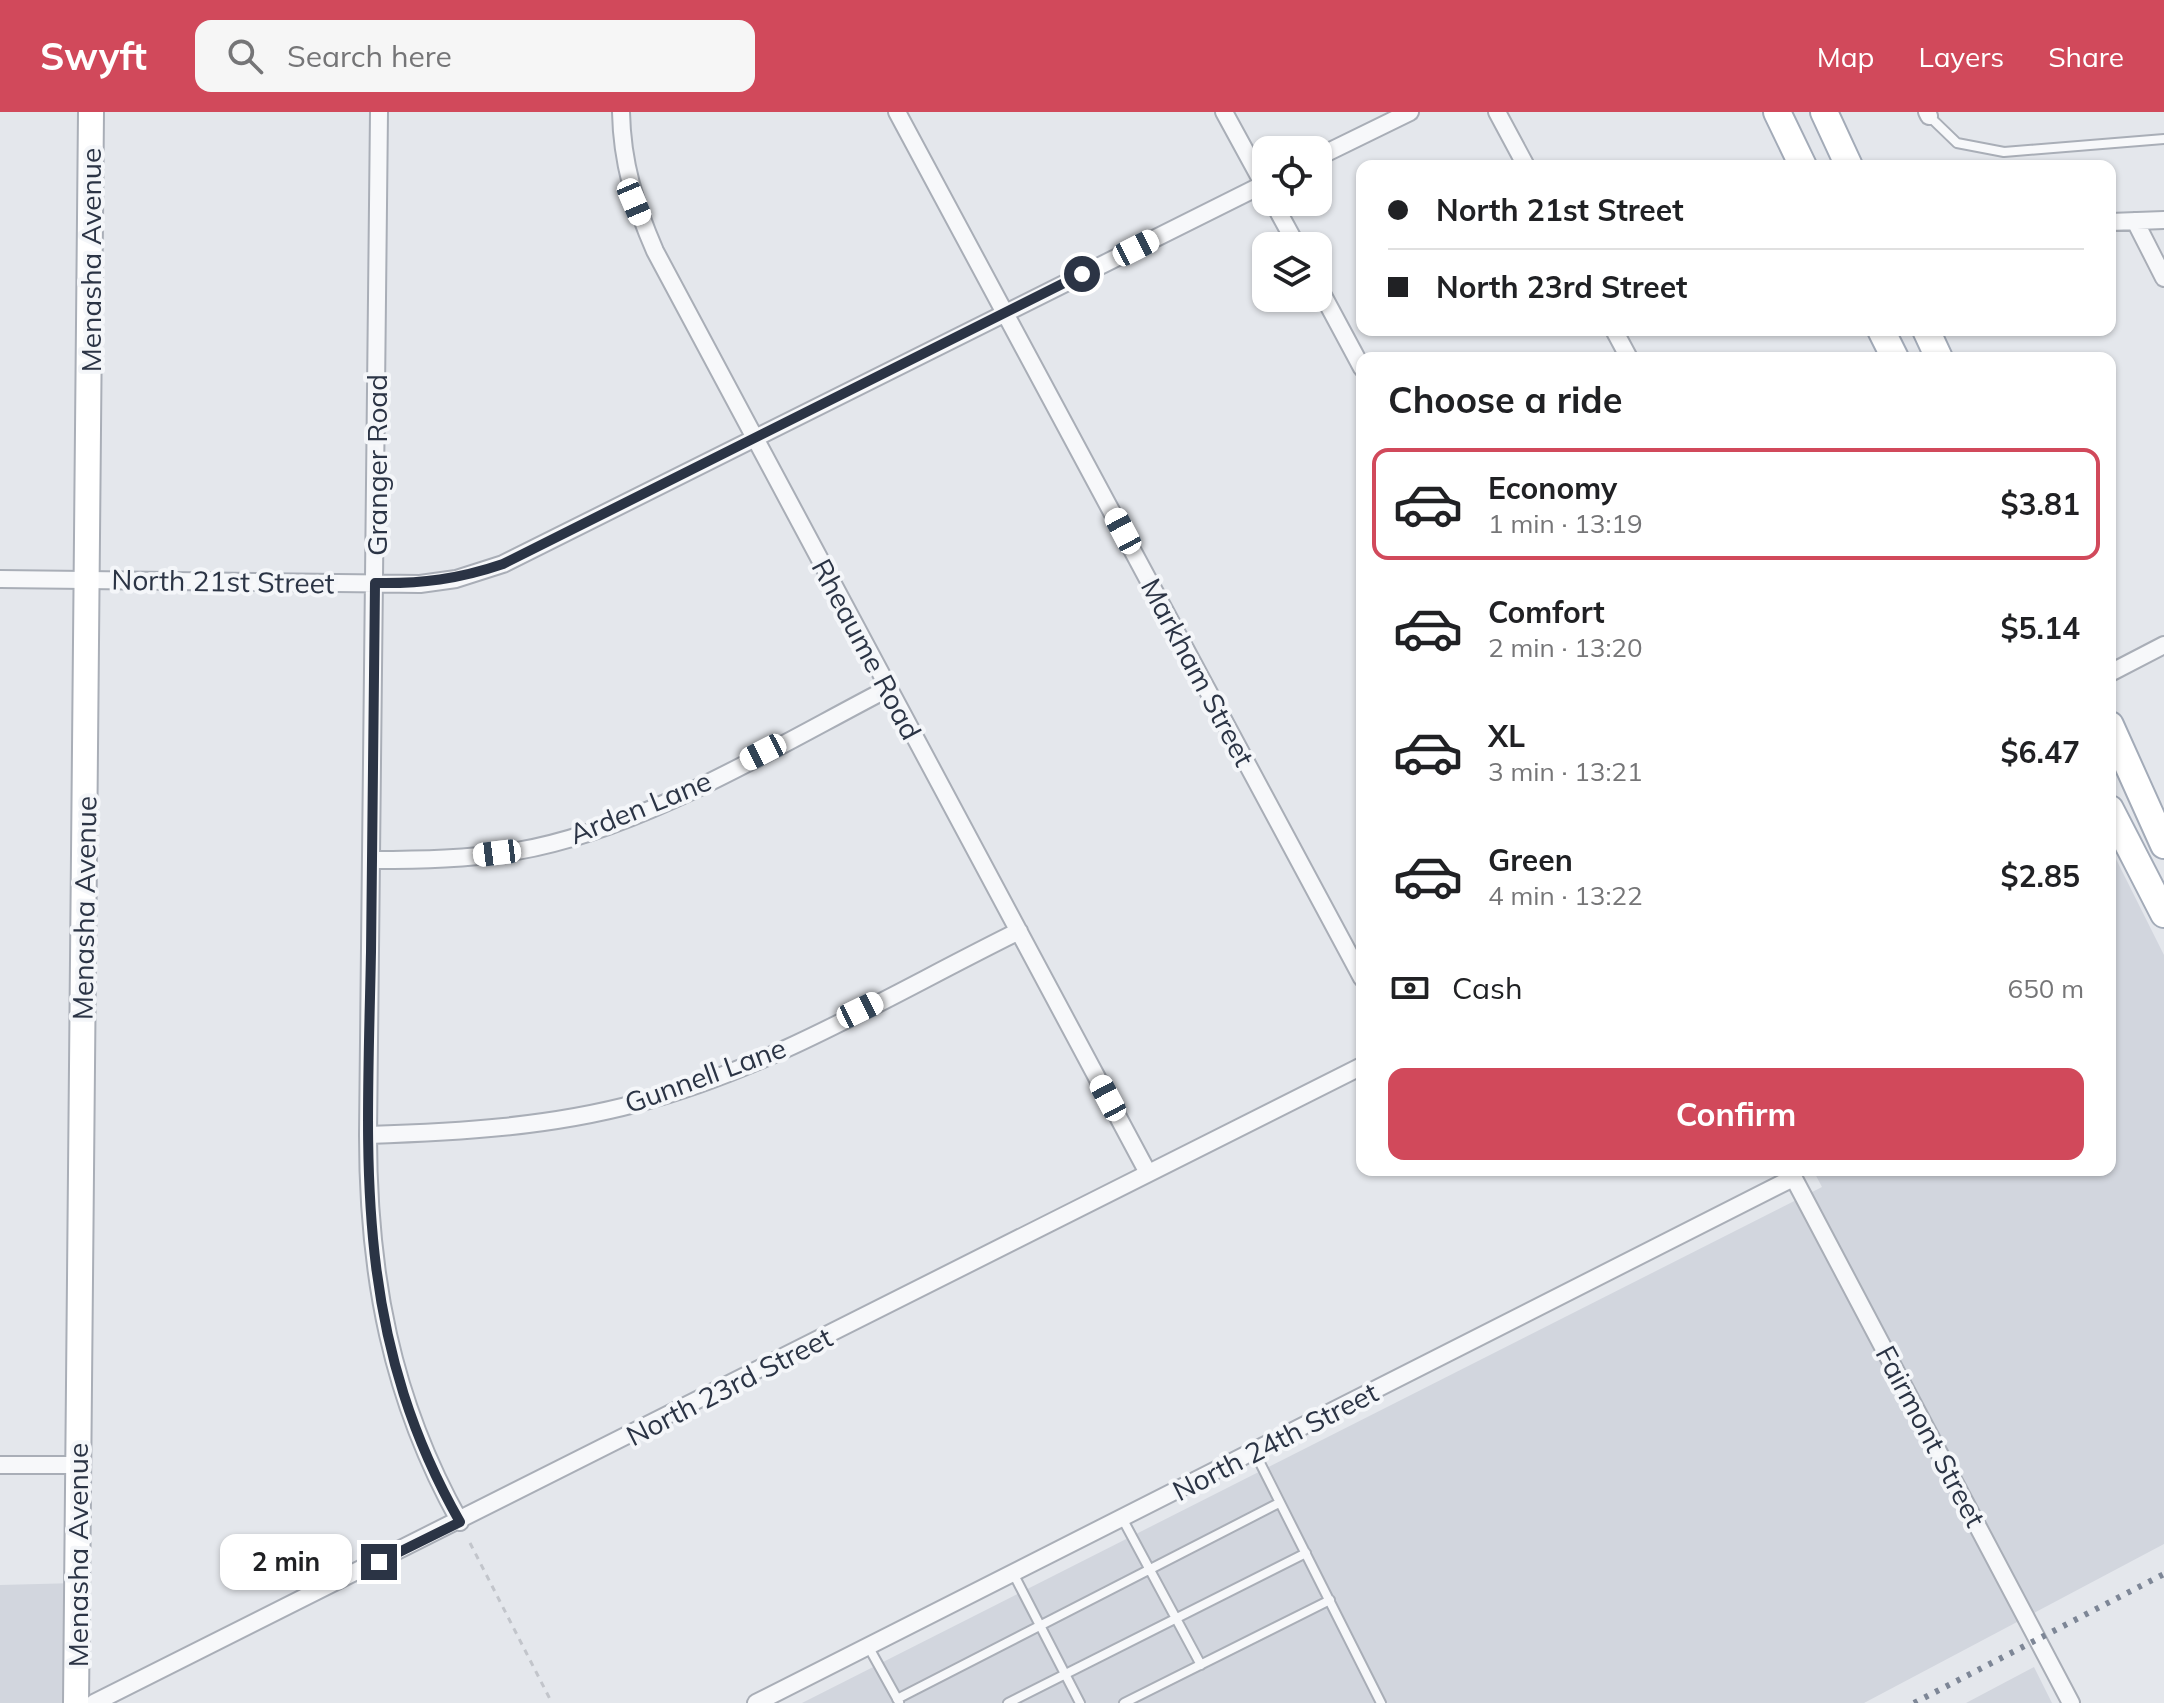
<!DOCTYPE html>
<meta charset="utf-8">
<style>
body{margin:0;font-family:Mulish,sans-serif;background:#f6f6f6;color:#202124;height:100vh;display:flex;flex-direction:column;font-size:30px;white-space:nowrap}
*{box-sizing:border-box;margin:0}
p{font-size:26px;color:#757577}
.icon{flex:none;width:44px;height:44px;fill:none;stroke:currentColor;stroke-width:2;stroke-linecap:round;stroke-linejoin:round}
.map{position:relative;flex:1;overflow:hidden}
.panel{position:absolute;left:1356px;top:240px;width:760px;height:824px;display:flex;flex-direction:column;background:#fff;border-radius:16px;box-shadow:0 2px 6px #0004}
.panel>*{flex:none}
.banner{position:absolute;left:1356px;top:48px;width:760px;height:176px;border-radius:16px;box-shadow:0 2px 6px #0004;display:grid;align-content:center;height:176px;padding:0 32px;background:#fff}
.controls{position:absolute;left:1252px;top:24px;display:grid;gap:16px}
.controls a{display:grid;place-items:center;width:80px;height:80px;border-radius:16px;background:#fff;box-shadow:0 2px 6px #0004;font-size:40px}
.end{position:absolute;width:36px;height:36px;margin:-18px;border:10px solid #2b3445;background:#fff;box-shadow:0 0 0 4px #fff}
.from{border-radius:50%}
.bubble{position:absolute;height:56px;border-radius:16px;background:#fff;box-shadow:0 2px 6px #0004;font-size:26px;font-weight:700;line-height:56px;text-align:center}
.car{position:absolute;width:24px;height:48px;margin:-24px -12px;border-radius:10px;box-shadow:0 0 6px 2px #0007;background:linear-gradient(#fff 24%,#345 0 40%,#fff 0 76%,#345 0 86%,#fff 0)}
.banner b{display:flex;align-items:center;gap:28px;height:76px;font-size:30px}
.banner b+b{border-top:2px solid #e0e0e0}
.banner i{width:20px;height:20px;background:#202124}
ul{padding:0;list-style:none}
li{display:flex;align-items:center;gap:24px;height:112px;margin:0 16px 12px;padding:0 16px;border:4px solid transparent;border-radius:16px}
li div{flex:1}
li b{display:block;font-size:30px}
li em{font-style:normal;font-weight:700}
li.selected{border-color:#d1495b}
li>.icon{width:72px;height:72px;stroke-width:1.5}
h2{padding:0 32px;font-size:36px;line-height:96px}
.pay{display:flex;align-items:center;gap:20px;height:88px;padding:0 32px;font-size:30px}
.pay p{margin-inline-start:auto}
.action{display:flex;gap:16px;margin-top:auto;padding:16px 32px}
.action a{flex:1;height:92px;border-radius:16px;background:#d1495b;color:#fff;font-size:32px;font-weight:700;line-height:92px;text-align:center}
header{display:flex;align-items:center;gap:48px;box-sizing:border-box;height:112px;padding:0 40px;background:#d1495b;color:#fff}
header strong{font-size:38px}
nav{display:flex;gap:44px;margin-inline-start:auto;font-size:28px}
.search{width:560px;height:72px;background:#f6f6f6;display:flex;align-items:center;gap:20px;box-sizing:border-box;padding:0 28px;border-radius:16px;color:#757577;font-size:30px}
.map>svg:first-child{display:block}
.built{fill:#d2d6de}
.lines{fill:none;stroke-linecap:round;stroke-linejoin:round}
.lane-casing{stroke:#a9aeb7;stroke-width:12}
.street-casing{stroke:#a9aeb7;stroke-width:20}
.secondary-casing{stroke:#a9aeb7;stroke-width:28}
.primary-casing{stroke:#a3abb8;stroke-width:30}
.path{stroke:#c2c5cb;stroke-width:3;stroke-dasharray:6 6;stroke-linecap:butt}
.lane{stroke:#f7f8fa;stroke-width:8}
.street{stroke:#f7f8fa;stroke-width:16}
.secondary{stroke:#fff;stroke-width:24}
.primary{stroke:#fff;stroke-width:26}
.rail{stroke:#7d8696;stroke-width:6;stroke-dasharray:4 8;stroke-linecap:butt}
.route{stroke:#2b3445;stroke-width:10}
.labels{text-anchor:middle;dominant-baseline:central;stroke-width:8;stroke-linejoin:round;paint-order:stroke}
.street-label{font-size:28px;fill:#2b3445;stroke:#f4f6f9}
</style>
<header>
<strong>Swyft</strong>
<div class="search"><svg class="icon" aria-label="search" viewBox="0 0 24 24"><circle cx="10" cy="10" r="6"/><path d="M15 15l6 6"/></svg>Search here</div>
<nav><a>Map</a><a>Layers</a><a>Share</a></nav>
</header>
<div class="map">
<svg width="2164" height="1591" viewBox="0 0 2164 1591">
<rect width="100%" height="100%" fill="#e4e7ec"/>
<!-- built -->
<path class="built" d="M2110 735 2164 843V1432L1864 1591H802L1822 1075 1813 1058H2110Z
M77 1471 76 1591H0V1473Z
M2034 1555 2052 1591H1966Z"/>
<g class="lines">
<defs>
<path id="lane" d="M1929 4 1957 31 2004 40 2164 27
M1254 1339 1381 1591
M1122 1406 1201 1553
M1013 1461 1080 1591
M868 1534 899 1590
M897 1587 1279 1391
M1008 1591 1306 1441
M1124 1591 1330 1488"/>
<path id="street" d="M379 0 368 1023C368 1163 391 1287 460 1410
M621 0C622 51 635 93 655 139L1148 1061
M897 0 1362 866
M1224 0 1266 77
M1497 0 1526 54
M1927 0 1929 4
M1318 45 1410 0
M1273 90 1297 134
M2135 109 2164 166
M2110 110 2164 108
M1318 174 1362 256
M1614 218 1629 246
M0 467 420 472 456 467 503 452 1266 71
M2110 561 2164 533
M372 748C421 748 469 747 517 739 641 718 777 634 889 576
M368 1023C459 1020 549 1015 638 991 772 956 895 880 1019 819
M1790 1059 2071 1591
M0 1353H77
M94 1591 1362 954
M756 1591 1793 1066"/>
<path id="secondary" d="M76 1591 91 0"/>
<path id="primary" d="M1777 0 1803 54
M1824 0 1849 54
M1881 218 1895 246
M1926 218 1939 246
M2110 613 2164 733
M2110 697 2164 802"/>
</defs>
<!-- lane casing -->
<use href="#lane" class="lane-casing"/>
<!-- street casing -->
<use href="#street" class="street-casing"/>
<!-- secondary casing -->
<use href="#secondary" class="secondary-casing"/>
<!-- primary casing -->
<use href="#primary" class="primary-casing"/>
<!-- path -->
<path class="path" d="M470 1431 552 1591"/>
<!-- lane -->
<use href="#lane" class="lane"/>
<!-- street -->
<use href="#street" class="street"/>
<!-- secondary -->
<use href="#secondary" class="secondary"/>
<!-- primary -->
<use href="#primary" class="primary"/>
<!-- rail -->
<path class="rail" d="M1914 1591 2164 1462"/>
</g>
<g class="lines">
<!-- route -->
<path class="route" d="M379 1450 460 1410C352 1220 367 1048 371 840 373 717 373 594 375 471 421 472 459 467 503 452L1082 162"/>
</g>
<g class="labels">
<!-- street labels -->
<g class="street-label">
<text transform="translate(90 148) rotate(-90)">Menasha Avenue</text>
<text transform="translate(376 353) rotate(-90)">Granger Road</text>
<text transform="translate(223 469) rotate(1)">North 21st Street</text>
<text transform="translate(867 537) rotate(62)">Rheaume Road</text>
<text transform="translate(1198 560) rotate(62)">Markham Street</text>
<text transform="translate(640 695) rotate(-22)">Arden Lane</text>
<text transform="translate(84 796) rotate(-89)">Menasha Avenue</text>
<text transform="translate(705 963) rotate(-20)">Gunnell Lane</text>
<text transform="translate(729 1274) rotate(-27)">North 23rd Street</text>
<text transform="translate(1931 1324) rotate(62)">Fairmont Street</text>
<text transform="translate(1275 1329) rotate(-27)">North 24th Street</text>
<text transform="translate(77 1443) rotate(-90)">Menasha Avenue</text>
</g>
</g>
</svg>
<div class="controls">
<a><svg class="icon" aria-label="locate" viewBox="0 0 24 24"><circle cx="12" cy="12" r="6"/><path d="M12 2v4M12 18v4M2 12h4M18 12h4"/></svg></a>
<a><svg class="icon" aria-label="layers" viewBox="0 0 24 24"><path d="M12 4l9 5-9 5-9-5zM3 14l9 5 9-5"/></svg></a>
</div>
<i class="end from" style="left:1082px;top:162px"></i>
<i class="end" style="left:379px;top:1450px"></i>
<div class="bubble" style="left:220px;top:1422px;width:132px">2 min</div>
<i class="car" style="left:634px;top:90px;rotate:157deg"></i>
<i class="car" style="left:1136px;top:136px;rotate:63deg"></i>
<i class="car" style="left:1123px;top:419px;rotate:332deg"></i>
<i class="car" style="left:763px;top:640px;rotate:243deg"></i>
<i class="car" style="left:497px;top:741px;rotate:263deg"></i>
<i class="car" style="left:860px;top:898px;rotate:64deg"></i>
<i class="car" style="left:1108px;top:986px;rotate:332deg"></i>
<div class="banner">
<b><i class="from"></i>North 21st Street</b>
<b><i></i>North 23rd Street</b>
</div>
<section class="panel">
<h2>Choose a ride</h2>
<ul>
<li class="selected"><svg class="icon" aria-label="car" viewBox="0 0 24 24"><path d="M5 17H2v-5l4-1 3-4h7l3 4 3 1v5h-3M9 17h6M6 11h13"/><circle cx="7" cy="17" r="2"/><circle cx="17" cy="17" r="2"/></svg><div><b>Economy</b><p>1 min · 13:19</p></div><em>$3.81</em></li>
<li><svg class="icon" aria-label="car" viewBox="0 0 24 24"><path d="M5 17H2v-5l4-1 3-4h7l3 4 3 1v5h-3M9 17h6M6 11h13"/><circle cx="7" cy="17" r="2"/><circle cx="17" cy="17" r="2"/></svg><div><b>Comfort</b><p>2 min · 13:20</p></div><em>$5.14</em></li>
<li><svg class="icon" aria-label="car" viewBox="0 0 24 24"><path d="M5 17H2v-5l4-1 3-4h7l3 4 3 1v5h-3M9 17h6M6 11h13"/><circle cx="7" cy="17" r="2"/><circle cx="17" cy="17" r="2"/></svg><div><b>XL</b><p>3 min · 13:21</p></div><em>$6.47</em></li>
<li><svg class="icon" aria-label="car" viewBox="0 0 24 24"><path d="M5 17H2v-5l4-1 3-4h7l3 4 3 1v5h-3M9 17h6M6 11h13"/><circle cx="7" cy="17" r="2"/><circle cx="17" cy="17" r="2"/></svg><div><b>Green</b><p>4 min · 13:22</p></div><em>$2.85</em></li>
</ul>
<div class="pay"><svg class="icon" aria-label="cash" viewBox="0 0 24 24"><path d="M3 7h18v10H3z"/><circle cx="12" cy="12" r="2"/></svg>Cash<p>650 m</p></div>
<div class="action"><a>Confirm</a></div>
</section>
</div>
